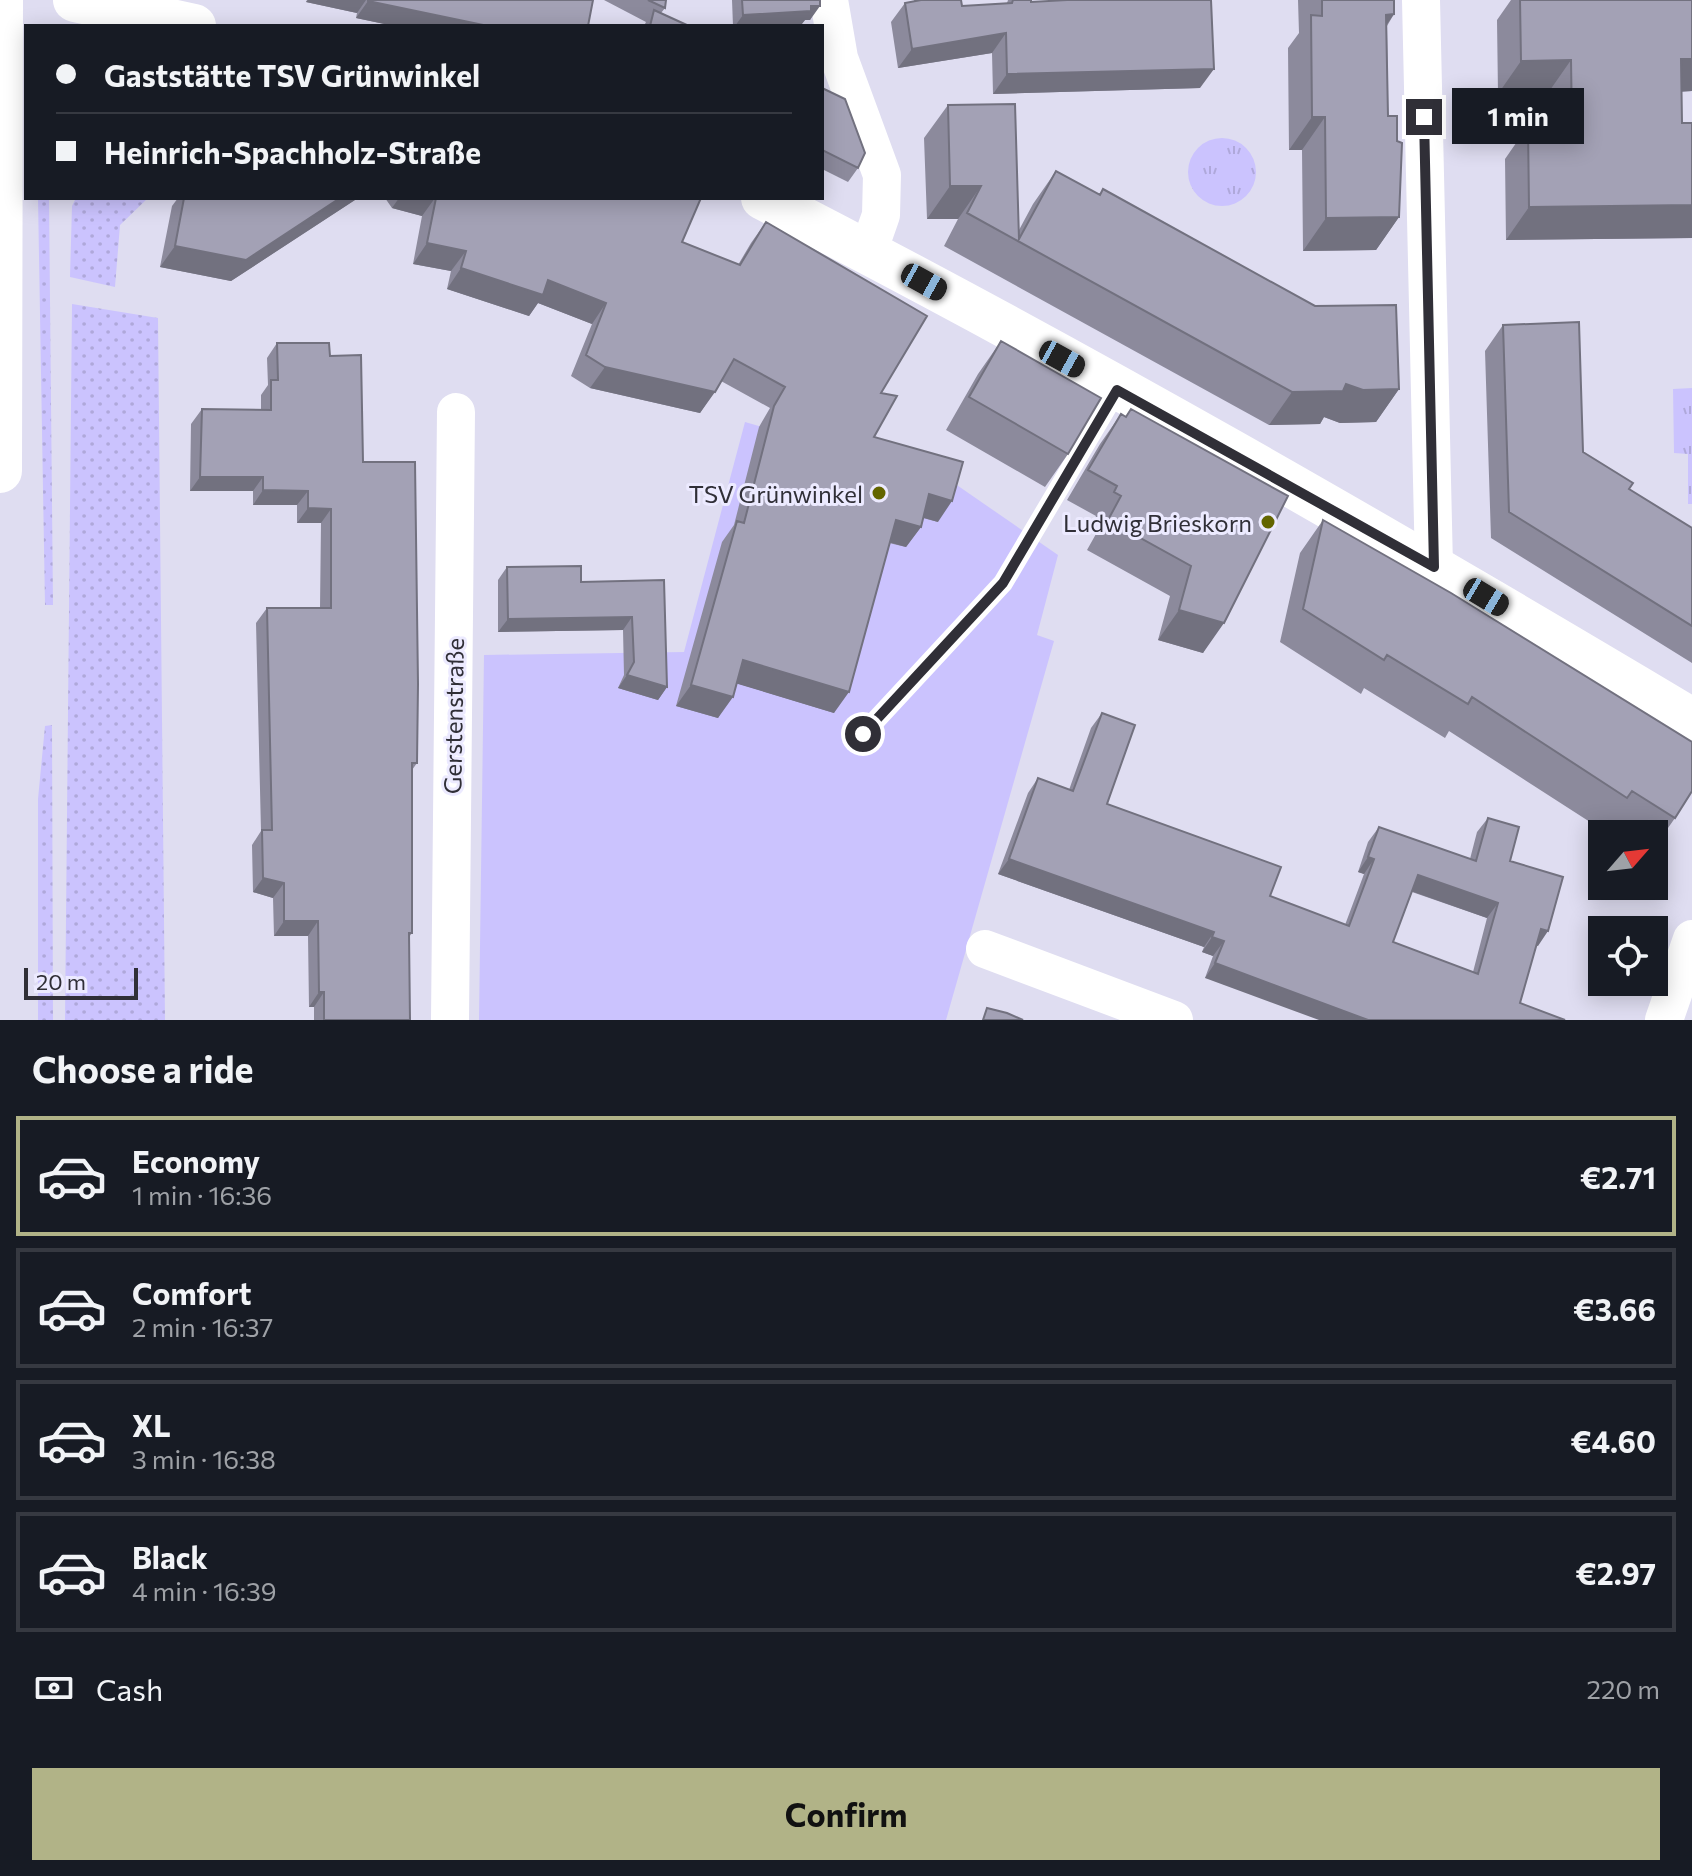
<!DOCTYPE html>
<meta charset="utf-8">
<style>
body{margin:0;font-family:Commissioner,sans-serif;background:#20242c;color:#f1f3f6;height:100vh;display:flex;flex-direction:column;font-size:30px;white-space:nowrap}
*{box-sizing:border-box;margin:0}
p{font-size:26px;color:#9ea1a6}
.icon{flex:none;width:44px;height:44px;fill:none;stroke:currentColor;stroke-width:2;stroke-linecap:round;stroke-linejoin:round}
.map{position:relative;height:1020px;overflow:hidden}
.panel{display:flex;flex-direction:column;background:#171b24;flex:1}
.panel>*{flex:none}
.top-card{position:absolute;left:24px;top:24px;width:800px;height:176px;border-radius:0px;box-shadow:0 4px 20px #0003;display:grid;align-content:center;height:176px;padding:0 32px;background:#171b24}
.needle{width:52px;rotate:62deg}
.fabs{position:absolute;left:1588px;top:820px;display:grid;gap:16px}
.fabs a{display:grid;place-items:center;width:80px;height:80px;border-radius:0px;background:#171b24;box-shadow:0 4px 20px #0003;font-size:40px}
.scale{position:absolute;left:24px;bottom:20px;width:114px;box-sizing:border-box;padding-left:8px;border:4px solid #302f37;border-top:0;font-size:22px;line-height:28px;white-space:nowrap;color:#302f37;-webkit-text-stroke:6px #eceaff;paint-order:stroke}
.end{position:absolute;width:36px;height:36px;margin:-18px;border:10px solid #302f37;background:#fff;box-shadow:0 0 0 4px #fff}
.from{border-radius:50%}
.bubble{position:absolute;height:56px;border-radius:0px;background:#171b24;box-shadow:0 4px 20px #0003;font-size:26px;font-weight:700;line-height:56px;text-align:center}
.car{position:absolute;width:24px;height:48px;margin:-24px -12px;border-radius:10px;box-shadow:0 0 6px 2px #0007;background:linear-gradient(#222 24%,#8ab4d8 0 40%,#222 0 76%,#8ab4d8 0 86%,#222 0)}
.top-card b{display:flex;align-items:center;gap:28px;height:76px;font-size:30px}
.top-card b+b{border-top:2px solid #363941}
.top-card i{width:20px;height:20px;background:#f1f3f6}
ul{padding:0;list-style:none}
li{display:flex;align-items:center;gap:24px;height:120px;margin:0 16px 12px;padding:0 16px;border:4px solid #363941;border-radius:0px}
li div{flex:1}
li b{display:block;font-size:30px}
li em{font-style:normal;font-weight:700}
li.current{border-color:#b1b387}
li>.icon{width:72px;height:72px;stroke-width:1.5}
h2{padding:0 32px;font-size:36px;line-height:96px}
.pay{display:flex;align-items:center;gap:20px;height:88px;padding:0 32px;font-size:30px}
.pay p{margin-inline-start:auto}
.button{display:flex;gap:16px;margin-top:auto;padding:16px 32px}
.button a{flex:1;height:92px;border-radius:0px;background:#b1b387;color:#111;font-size:32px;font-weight:700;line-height:92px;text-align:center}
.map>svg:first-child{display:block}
.grass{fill:url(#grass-dots)}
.park{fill:url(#park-tufts)}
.garden{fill:#cbc3fe}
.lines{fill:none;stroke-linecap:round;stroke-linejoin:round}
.service{stroke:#fff;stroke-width:20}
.minor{stroke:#fff;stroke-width:38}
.tertiary{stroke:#fff;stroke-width:44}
.secondary{stroke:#fff;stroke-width:44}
.wall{fill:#8c8a9c;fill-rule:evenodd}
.shaded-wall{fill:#72717f}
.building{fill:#a3a1b5;stroke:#72717f;stroke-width:2;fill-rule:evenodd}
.route{stroke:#302f37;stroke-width:10}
.poi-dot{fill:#636500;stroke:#eceaff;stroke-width:3}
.labels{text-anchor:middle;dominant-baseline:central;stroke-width:6;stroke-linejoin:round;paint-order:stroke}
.poi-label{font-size:24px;fill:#302f37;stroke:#eceaff;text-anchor:end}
.street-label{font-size:24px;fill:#302f37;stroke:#eceaff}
</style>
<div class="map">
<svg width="1692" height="1020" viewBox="0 0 1692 1020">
<defs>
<pattern id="grass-dots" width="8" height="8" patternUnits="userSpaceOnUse" patternTransform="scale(2)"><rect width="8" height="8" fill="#cbc3fe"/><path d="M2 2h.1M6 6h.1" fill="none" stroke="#afa8da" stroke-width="1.8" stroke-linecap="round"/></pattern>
<pattern id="park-tufts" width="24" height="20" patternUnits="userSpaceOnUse" patternTransform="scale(2)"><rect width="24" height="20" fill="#cbc3fe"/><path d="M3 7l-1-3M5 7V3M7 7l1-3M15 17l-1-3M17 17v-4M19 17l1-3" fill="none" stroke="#afa8da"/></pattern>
</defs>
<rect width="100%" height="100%" fill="#dfddf1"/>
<!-- grass -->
<path class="grass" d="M38 198H49L53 605H45Z
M76 198H148L120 225 115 287 70 277 72 206Z
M72 304 158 318 165 1020H65Z
M52 725 53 1020H38V799L45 726Z"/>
<!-- park -->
<path class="park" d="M1188 172a34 34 0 1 1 68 0a34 34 0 1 1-68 0Z
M1692 388V504H1688V454L1674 453 1673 389Z"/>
<!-- garden -->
<path class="garden" d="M745 422 951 481 1058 555 1037 635 1054 641 946 1020H479L484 655 684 652Z"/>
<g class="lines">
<!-- service -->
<path class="service" d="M863 734 1003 583 1117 390"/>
<!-- minor -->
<path class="minor" d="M829 0 839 58 882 175 881 215 868 252
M1421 0 1434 567
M985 949 1174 1020
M450 1020 456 412
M1664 1020 1692 939"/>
<!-- tertiary -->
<path class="tertiary" d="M75 0 194 26
M763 198C1079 360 1387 538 1692 720"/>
<!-- secondary -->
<path class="secondary" d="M0 471 1 0"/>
</g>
<!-- wall -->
<path class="wall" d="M307 0H593L588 26H394L356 18 357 13 306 2Z
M604 0H666L665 8 661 13 689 26H644L646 22Z
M732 0H820L810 20H805L801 25 788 26H733Z
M914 0H961L962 6 1007 3 1008 0H1031V2L1200 88 993 94 992 53 898 68 891 22 905 3 914 1Z
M1298 0H1394V14L1387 26 1388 116 1399 217 1376 250 1303 251 1302 150H1289L1288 48 1299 33Z
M1511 0H1692V91L1681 92 1682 123H1692V238L1506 240 1505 159 1528 126 1548 125V93L1498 94 1497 20Z
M822 88 858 168 848 182 822 169Z
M948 105 1019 230 1033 204 1056 171 1100 195 1103 189 1399 389 1376 422 1340 423 1324 417 1320 424 1269 425 944 246 958 219H927L924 138Z
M178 198H358L231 281 160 267 172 206Z
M385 198H701L682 242 738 265 751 243 766 222 881 393 874 437 938 522 923 518 921 527 906 547 889 543 834 713 736 683 718 718 676 706 722 542 734 525 759 427 770 408 721 381 700 413 590 388 571 376 592 324 538 303 529 316 447 289 451 271 413 264 422 216 392 208Z
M1503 325 1583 452 1629 489 1692 528V663L1491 538 1485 351Z
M1001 341 1068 454 1045 487 946 430 978 374Z
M277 343 330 356 363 462 417 763 412 770V933L409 937 410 1020H314V1007H309L308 936H274L273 898 253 892 252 845 261 831 256 623 267 608H320L321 523H297V505H253V491H190L191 424 202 409 261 410V395L268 385 267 358Z
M1131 409 1288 496 1203 653 1158 640 1170 596 1087 550 1101 525 1094 522 1096 516 1067 500 1100 444 1121 414 1125 417Z
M1323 520 1675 818 1654 848V834H1625L1609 824 1604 831 1449 731 1445 738 1364 688 1361 694 1280 642 1300 553Z
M507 567 581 582 664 580 667 687 658 700 618 688 624 675 623 630 498 632V580Z
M1102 713 1107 804 1270 896 1345 925 1364 874 1358 872 1368 842 1379 827 1470 859 1477 832 1488 818 1510 861 1538 946 1536 945 1520 1003 1205 978 1213 956 1202 952 1204 947 998 874 1028 793 1038 778 1069 790 1091 728ZM1412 892 1487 918 1473 972 1393 942Z"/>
<!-- shaded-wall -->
<path class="shaded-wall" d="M308 0H366L357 13 306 2Z
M368 1 488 26H394L356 18Z
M820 6 810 20H805L801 25 735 26 743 15Z
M1394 14 1371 48 1386 15Z
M1006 33 992 53 898 68 912 49Z
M1681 59H1692V91L1658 92Z
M1571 60 1548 93 1498 94 1521 61Z
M1214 69 1200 88 993 94 1007 74Z
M1312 117H1325L1302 150H1289Z
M950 186H981L958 219H927Z
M340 198H358L231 281 160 267 175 246Z
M399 198H435L422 216 392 208Z
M1692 205V238L1506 240 1529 207Z
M1399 217 1376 250 1303 251 1326 218Z
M427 243 466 251 451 271 413 264Z
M461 268 548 280 606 303 592 324 538 303 529 316 447 289Z
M605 367 715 392 700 413 590 388Z
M1346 384 1399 389 1376 422 1340 423 1324 417 1320 424 1269 425 1292 392Z
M200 477H263L253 491H190Z
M263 490 308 491 297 505H253Z
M929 494 952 501 938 522 914 515Z
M308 508 331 509 321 523H297Z
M896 520 921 527 906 547 881 540Z
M1179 610 1224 623 1203 653 1158 640Z
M632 617 623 630 498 632 508 619Z
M743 660 849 692 834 713 728 681Z
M627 675 667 687 658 700 618 688Z
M691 685 733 697 718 718 676 706Z
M1368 857 1374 859 1364 874 1358 872Z
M1009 859 1214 932 1204 947 998 874Z
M1418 875 1498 903 1487 918 1408 890Z
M263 878 284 883 273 898 253 892Z
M284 921H318L308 936H274Z
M1541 929 1548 931 1538 946 1531 944Z
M1212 937 1224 941 1213 956 1202 952Z
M1215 963 1368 1020H1319L1205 978Z
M319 992H324L314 1007H309Z"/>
<!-- building -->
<path class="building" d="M368 0H593L588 26H488L368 1Z
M648 0H666L665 8Z
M742 0H820V6H811V11L743 15Z
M921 0H961L962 6 1012 3 1013 0H1031V2L1067 0H1211L1214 69 1007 74 1006 33 912 49 905 3Z
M1322 0H1394V14L1386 15 1388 116H1397V141L1402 143 1399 217 1326 218 1325 117H1312L1311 15 1322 16Z
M1520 0H1692V59H1681L1682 123H1692V205L1529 207 1528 126 1572 125 1571 60 1521 61Z
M654 10 689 26H650Z
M822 88 845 99 865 153 858 168 822 150Z
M1015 104 1019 239 1056 171 1100 195 1103 189 1315 306 1396 305 1399 389 1363 390 1346 384 1343 391 1292 392 967 213 981 186H950L948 105Z
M184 198H340L246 260 175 246Z
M436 198H701L682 242 740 265 766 222 927 316 881 393 897 396 874 437 963 462 952 501 929 494 921 527 896 520 849 692 743 660 733 697 691 685 737 521 744 523 774 406 785 387 734 359 715 392 605 367 586 355 606 303 548 280 543 295 461 268 466 251 427 243Z
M1579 322 1583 452 1633 483 1629 489 1692 528V626L1509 512 1503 325Z
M1001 341 1101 398 1068 454 969 397Z
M277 343H329L330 356 361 355 363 462H415L418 684 417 763H412V933H409L410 1020H324V992H319L318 921H284V883L263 878 262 830H272L267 608H331V509L308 508V491L263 490V477H200L202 409 271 410V380H278Z
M1131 409 1288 496 1224 623 1179 610 1191 566 1108 520 1121 496 1114 492 1117 486 1088 470 1121 414 1126 417Z
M1323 520 1451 593 1692 742V791L1675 818 1632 791 1627 798 1472 697 1468 704 1387 655 1384 660 1303 609Z
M581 566V582L664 580 667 687 627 675 634 662 632 617 508 619 507 567Z
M1102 713 1135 725 1107 804 1281 867 1270 896 1349 926 1374 859 1368 857 1379 827 1476 861 1488 818 1519 827 1510 861 1563 877 1548 931 1541 929 1520 1003 1565 1020H1368L1215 963 1224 941 1212 937 1214 932 1009 859 1038 778 1073 791ZM1418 875 1498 903 1478 974 1393 942Z
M987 1008 1007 1013 1023 1020H983Z"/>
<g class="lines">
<!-- route -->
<path class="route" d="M863 734 1003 583 1117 390 1434 567 1424 117"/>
</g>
<!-- markers -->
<g class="poi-dot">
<circle cx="879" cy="493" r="8"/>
<circle cx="1268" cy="522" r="8"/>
</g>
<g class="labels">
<!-- poi labels -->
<g class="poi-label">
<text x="863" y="493">TSV Grünwinkel</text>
<text x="1252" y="522">Ludwig Brieskorn</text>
</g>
<!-- street labels -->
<g class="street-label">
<text transform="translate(453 716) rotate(-89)">Gerstenstraße</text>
</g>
</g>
</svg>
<div class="fabs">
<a><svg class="needle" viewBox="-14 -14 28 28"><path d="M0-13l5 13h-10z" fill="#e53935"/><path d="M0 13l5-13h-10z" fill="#9ea1a6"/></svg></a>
<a><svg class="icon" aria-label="locate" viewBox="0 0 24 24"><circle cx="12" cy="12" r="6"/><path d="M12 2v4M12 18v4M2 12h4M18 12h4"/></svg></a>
</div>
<div class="scale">20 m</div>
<i class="end from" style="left:863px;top:734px"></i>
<i class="end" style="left:1424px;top:117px"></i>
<div class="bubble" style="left:1452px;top:88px;width:132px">1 min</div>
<i class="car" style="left:924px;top:282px;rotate:119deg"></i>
<i class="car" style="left:1062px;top:359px;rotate:119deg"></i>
<i class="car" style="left:1486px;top:597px;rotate:121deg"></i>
<div class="top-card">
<b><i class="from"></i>Gaststätte TSV Grünwinkel</b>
<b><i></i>Heinrich-Spachholz-Straße</b>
</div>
</div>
<section class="panel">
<h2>Choose a ride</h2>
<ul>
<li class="current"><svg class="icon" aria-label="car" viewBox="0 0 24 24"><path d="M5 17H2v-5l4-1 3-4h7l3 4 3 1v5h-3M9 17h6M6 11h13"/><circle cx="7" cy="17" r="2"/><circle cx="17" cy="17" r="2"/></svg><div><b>Economy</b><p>1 min · 16:36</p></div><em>€2.71</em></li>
<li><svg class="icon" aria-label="car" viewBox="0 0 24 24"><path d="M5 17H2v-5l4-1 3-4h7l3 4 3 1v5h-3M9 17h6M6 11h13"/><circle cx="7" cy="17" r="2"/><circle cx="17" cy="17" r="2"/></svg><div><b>Comfort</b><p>2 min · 16:37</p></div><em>€3.66</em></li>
<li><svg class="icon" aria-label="car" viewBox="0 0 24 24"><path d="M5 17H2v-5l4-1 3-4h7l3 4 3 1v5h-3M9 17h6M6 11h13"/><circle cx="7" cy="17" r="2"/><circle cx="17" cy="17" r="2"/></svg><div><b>XL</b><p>3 min · 16:38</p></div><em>€4.60</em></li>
<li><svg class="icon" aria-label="car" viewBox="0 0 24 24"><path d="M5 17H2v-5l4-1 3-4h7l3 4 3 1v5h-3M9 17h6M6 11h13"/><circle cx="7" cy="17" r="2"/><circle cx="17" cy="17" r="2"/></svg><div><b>Black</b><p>4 min · 16:39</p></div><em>€2.97</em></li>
</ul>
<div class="pay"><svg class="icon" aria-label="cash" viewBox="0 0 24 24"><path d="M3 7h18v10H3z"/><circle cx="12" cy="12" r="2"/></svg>Cash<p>220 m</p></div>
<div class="button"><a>Confirm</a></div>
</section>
